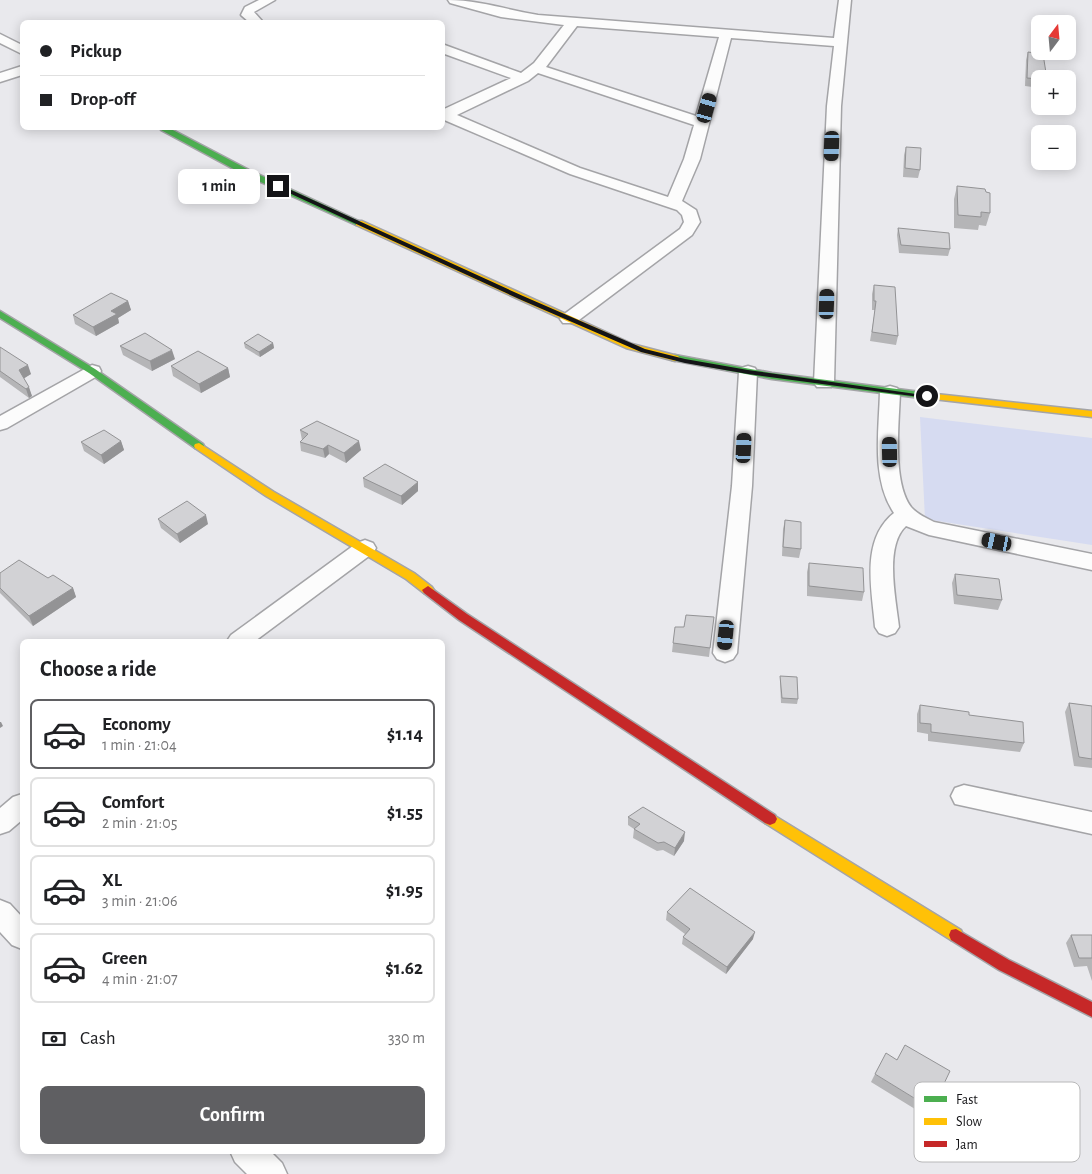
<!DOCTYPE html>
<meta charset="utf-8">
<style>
body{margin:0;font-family:"Alegreya Sans",sans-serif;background:#f2f2f2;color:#202124;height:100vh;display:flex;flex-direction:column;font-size:19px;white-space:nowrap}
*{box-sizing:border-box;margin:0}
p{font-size:16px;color:#757577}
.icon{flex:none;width:28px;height:28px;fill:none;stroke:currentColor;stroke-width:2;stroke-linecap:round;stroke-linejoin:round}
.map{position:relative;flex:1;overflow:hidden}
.sheet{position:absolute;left:20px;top:639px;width:425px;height:515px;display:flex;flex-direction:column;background:#fff;border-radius:8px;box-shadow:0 2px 12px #0003}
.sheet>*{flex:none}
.top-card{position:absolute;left:20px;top:20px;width:425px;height:110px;border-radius:8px;box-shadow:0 2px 12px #0003;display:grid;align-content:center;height:110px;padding:0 20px;background:#fff}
.needle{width:32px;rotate:16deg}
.controls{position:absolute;left:1031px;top:15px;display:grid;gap:10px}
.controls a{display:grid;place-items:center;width:45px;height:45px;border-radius:8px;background:#fff;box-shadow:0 2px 12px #0003;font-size:25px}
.end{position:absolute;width:22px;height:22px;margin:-11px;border:6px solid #141417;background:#fff;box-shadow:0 0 0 2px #fff}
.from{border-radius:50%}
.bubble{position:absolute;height:35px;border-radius:8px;background:#fff;box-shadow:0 2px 12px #0003;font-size:16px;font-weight:600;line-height:35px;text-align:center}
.car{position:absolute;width:15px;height:30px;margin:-15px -8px;border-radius:6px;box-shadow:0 0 4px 1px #0007;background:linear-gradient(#222 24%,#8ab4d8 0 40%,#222 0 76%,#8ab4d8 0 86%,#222 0)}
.top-card b{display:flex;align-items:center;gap:18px;height:48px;font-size:19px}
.top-card b+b{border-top:1px solid #e0e0e0}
.top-card i{width:12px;height:12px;background:#202124}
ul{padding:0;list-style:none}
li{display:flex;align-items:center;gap:15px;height:70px;margin:0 10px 8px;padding:0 10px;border:2px solid #e0e0e0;border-radius:8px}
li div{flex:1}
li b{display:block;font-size:19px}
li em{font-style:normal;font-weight:600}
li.on{border-color:#5f5f62}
li>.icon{width:45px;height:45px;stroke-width:1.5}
h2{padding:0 20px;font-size:22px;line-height:60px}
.pay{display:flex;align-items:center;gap:12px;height:55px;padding:0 20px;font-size:19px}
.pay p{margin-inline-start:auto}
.cta{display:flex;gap:10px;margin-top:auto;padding:10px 20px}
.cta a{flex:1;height:58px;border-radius:8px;background:#5f5f62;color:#fff;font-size:20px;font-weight:600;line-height:58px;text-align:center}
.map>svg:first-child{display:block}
.green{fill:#d6dbf1}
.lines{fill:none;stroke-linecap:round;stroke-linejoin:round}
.street-casing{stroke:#a4a4a7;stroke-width:3}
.fast-casing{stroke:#a4a4a7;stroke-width:3}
.slow-casing{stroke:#a4a4a7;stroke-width:3}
.jam-casing{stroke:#a4a4a7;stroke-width:3}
.street{fill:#fcfcfc;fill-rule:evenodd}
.fast{fill:#4caf50;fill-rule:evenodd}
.slow{fill:#ffc107;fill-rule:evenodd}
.jam{fill:#c62828;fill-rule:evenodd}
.wall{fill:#b5b5b7}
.shaded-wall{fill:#939395}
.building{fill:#d2d2d5;stroke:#939395}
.route{fill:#141417}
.key{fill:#fff;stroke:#b8b8b9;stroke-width:1}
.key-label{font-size:14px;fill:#141417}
</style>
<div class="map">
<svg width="1092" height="1174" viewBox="0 0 1092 1174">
<rect width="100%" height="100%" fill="#e9e9ed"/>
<!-- green -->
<path class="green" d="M920 417 1092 438V545L925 519Z"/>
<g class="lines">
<defs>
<path id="street" d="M259 0H275L254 12 263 22H249L241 15 245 7Z
M448 0C478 0 508 10 538 15L834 38 839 0H851L841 106 834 383 831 387H817L814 383 827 106 834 46 731 38 700 159 682 201 696 210 700 222 692 235 575 323H563L560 319 563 315 680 229 684 222 682 215 677 210 570 174 442 119V110L511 78 442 53V44L521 73 534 63 564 25 501 17 450 3ZM577 26 719 37 696 116 546 67ZM538 73 694 125 684 159 668 197 580 168 457 115 528 81Z
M0 34 22 45V54L0 43Z
M22 66V75L0 82V73Z
M92 365 99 367 101 371 99 375 7 428 0 430V416Z
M748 366 755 368 757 372 752 486 737 653 733 659 725 662 717 659 713 653 732 486 739 372 741 368Z
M890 386 897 388 900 392C899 423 892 481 911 507 917 514 926 518 934 522L1092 554V570L929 535 906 526C884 546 896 600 899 627L895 633 887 636 879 633 875 627C872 590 860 540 894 513 871 479 879 431 880 392L883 388Z
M365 540 373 543 376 548 373 553 255 641H227L231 635 357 543Z
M964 785 1092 812V834L955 804 951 796 955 788Z
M22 794V820L9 831 0 834V808L13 797Z
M0 900 10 904 22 917V949L12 945 0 932Z
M230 1151H270L282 1163 287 1174H247L235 1162Z"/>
<path id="fast" d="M161 128H169L249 170 363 223 356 225 243 174 161 130Z
M0 311 95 369 203 444 204 446 203 448H195L89 373 0 318Z
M675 355 772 373 936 394 941 397 936 400 772 379 672 360V356Z"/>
<path id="slow" d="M356 221H362L632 344 678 356 680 358 675 361 626 348 356 225Z
M936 394 1092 411V417L933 399 931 397Z
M199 443 274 492 414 573 432 587 434 590 432 593H424L406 579 266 496 195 448 194 446 195 444Z
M770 813 961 930 963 935 961 940 956 941 951 940 765 823 763 819 765 815Z"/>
<path id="jam" d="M428 586 467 614 775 815 777 819 775 823 770 825 765 823 459 620 424 593 422 590Z
M956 929 1009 960 1092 1002V1017L999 970 951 940 949 935 951 930Z"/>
</defs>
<!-- street casing -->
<use href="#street" class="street-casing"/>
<!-- fast casing -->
<use href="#fast" class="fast-casing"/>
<!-- slow casing -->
<use href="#slow" class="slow-casing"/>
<!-- jam casing -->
<use href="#jam" class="jam-casing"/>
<!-- street -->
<use href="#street" class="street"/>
<!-- fast -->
<use href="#fast" class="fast"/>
<!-- slow -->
<use href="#slow" class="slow"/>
<!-- jam -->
<use href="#jam" class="jam"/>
</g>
<!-- wall -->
<path class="wall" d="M1028 52 1040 79V88L1025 86 1026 60Z
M906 147 920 170 918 178 903 177 904 155Z
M957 186 986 192 990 213 986 226 979 225 978 230 954 228V199Z
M898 228 950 249 948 256 899 253 897 235Z
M874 285 898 336 896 345 870 341 875 310H872V294Z
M128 301 131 310 118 318 119 323 96 336 75 324 73 315Z
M244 343H273L274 348 260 357 245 348Z
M120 346 175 359 152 371 123 355Z
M0 347 31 374 24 378 32 396 29 398 0 377Z
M171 366 228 368 230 377 201 393 173 376Z
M300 430 361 450 346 463 329 454 325 458 301 451 300 442 302 440Z
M121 441 124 450 104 464 84 451 81 442Z
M363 478 418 482V491L402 505 364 487Z
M158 519 208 524 180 543 161 528Z
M785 520 801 549 799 558 782 556 783 529Z
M809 563 864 592 862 601 807 596V572Z
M0 573 48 578 73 588 76 597 33 626 0 593Z
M955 574 1002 600 998 610 954 604 952 583Z
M714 617 709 657 672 652 673 643Z
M780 676 798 699 797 704 781 703 780 681Z
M1069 703 1092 706V768L1074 766 1065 712Z
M920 705 969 715 1024 743 1020 752 928 741V734L917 732V714Z
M628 817 684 841 674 856 663 850 657 851 633 838 634 829 628 825Z
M667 912 753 939 726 974 682 944 683 937 685 934 666 920Z
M1071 935H1092V981L1087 966 1074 967 1066 943Z
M875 1074 932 1109 928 1117 871 1082Z"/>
<!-- shaded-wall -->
<path class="shaded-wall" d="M128 301 131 310 118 318 119 323 96 336 93 327 111 311Z
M273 343 274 348 260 357 259 352Z
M172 350 175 359 152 371 150 361Z
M28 365 31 374 23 379 19 370Z
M228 368 230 377 201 393 199 384Z
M29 387 32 396 29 398 26 389Z
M121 441 124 450 104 464 101 455Z
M359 441 361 450 346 463 344 453Z
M328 445 329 454 325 458 323 449Z
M418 482V491L402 505 401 496Z
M206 515 208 524 180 543 177 534Z
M73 588 76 597 33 626 29 616Z
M0 722H1L3 726 0 728Z
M685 832 684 841 674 856 675 848Z
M755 932 753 939 726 974 727 967Z"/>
<!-- building -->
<path class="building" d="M1028 52 1043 54 1047 79H1040L1027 78Z
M906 147 921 148 920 170 905 168Z
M957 186 985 189 986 192 990 193V213L981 212V217L958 215Z
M898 228 949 233 950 249 901 245Z
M874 285 895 287 898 336 872 332 876 301H874Z
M111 293 128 301 111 311 117 314 93 327 73 315Z
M145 333 172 350 150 361 120 346Z
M258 334 273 343 259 352 244 343Z
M0 347 28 365 19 370 29 387 26 389 0 371Z
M198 351 228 368 199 384 171 366Z
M317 421 359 441 344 453 328 445 323 449 300 442 308 434 300 430Z
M104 430 121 441 101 455 81 442Z
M385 464 418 482 401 496 363 478Z
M187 501 206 515 177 534 158 519Z
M785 520 801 522V549L783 547Z
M19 560 48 578 53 575 73 588 29 616 0 588V573Z
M809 563 863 568 864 592 809 586Z
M955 574 999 579 1002 600 957 595Z
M686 615 714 617 710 648 673 643 675 627H684Z
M780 676 797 677 798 699 782 698Z
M1069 703 1092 706V759L1079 757Z
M920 705 969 712V715L1023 722 1024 743 931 732V724L920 723Z
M643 807 685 832 675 848 664 842 658 843 634 829 640 824 628 817Z
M690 888 755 932 727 967 683 937 690 929 667 912Z
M1071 935H1092V958H1079Z
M905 1045 950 1071 932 1109 875 1074 886 1053 897 1060Z"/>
<!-- route -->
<path class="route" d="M278 184 523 296 645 349 685 359 748 370 930 396 927 398 748 374 685 363 641 352 519 299 276 187Z"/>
<!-- legend -->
<rect x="914" y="1082" width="166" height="80" rx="8" class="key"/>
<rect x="924" y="1096" width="23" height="6" fill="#4caf50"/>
<rect x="924" y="1118" width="23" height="7" fill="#ffc107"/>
<rect x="924" y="1141" width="23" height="6" fill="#c62828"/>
<g class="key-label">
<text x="956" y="1104">Fast</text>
<text x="956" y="1126">Slow</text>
<text x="956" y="1149">Jam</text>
</g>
</svg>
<div class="controls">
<a><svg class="needle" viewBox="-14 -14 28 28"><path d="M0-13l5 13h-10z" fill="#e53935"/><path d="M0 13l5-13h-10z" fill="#757577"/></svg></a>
<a>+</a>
<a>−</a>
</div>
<i class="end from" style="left:927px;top:396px"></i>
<i class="end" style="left:278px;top:186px"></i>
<div class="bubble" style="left:178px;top:169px;width:82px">1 min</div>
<i class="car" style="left:707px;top:108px;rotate:16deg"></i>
<i class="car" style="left:832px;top:146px;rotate:182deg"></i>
<i class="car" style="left:827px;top:304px;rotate:2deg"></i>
<i class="car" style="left:744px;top:448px;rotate:3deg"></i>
<i class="car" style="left:890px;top:452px;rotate:359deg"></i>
<i class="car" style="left:997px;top:542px;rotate:282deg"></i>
<i class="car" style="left:726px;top:635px;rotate:186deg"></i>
<div class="top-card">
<b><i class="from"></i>Pickup</b>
<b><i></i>Drop-off</b>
</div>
<section class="sheet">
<h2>Choose a ride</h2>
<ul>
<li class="on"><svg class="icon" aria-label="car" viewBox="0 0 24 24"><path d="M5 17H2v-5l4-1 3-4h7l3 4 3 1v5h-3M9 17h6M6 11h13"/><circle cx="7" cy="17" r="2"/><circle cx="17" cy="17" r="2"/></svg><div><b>Economy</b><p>1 min · 21:04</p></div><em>$1.14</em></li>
<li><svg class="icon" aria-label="car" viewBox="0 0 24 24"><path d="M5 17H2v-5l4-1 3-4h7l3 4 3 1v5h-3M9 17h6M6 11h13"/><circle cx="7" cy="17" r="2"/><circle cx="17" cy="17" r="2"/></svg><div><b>Comfort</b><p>2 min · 21:05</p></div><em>$1.55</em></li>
<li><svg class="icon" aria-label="car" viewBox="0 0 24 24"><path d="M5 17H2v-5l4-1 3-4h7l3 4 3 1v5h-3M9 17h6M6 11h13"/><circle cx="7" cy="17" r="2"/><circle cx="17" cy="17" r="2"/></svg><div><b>XL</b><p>3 min · 21:06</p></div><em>$1.95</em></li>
<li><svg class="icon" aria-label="car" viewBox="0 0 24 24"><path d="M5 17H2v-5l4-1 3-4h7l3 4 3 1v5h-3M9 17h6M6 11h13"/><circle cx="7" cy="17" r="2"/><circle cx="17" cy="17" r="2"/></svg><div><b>Green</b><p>4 min · 21:07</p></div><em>$1.62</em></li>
</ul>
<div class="pay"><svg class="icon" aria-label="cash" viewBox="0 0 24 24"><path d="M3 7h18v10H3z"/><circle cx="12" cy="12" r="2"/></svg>Cash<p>330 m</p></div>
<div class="cta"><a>Confirm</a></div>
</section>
</div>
